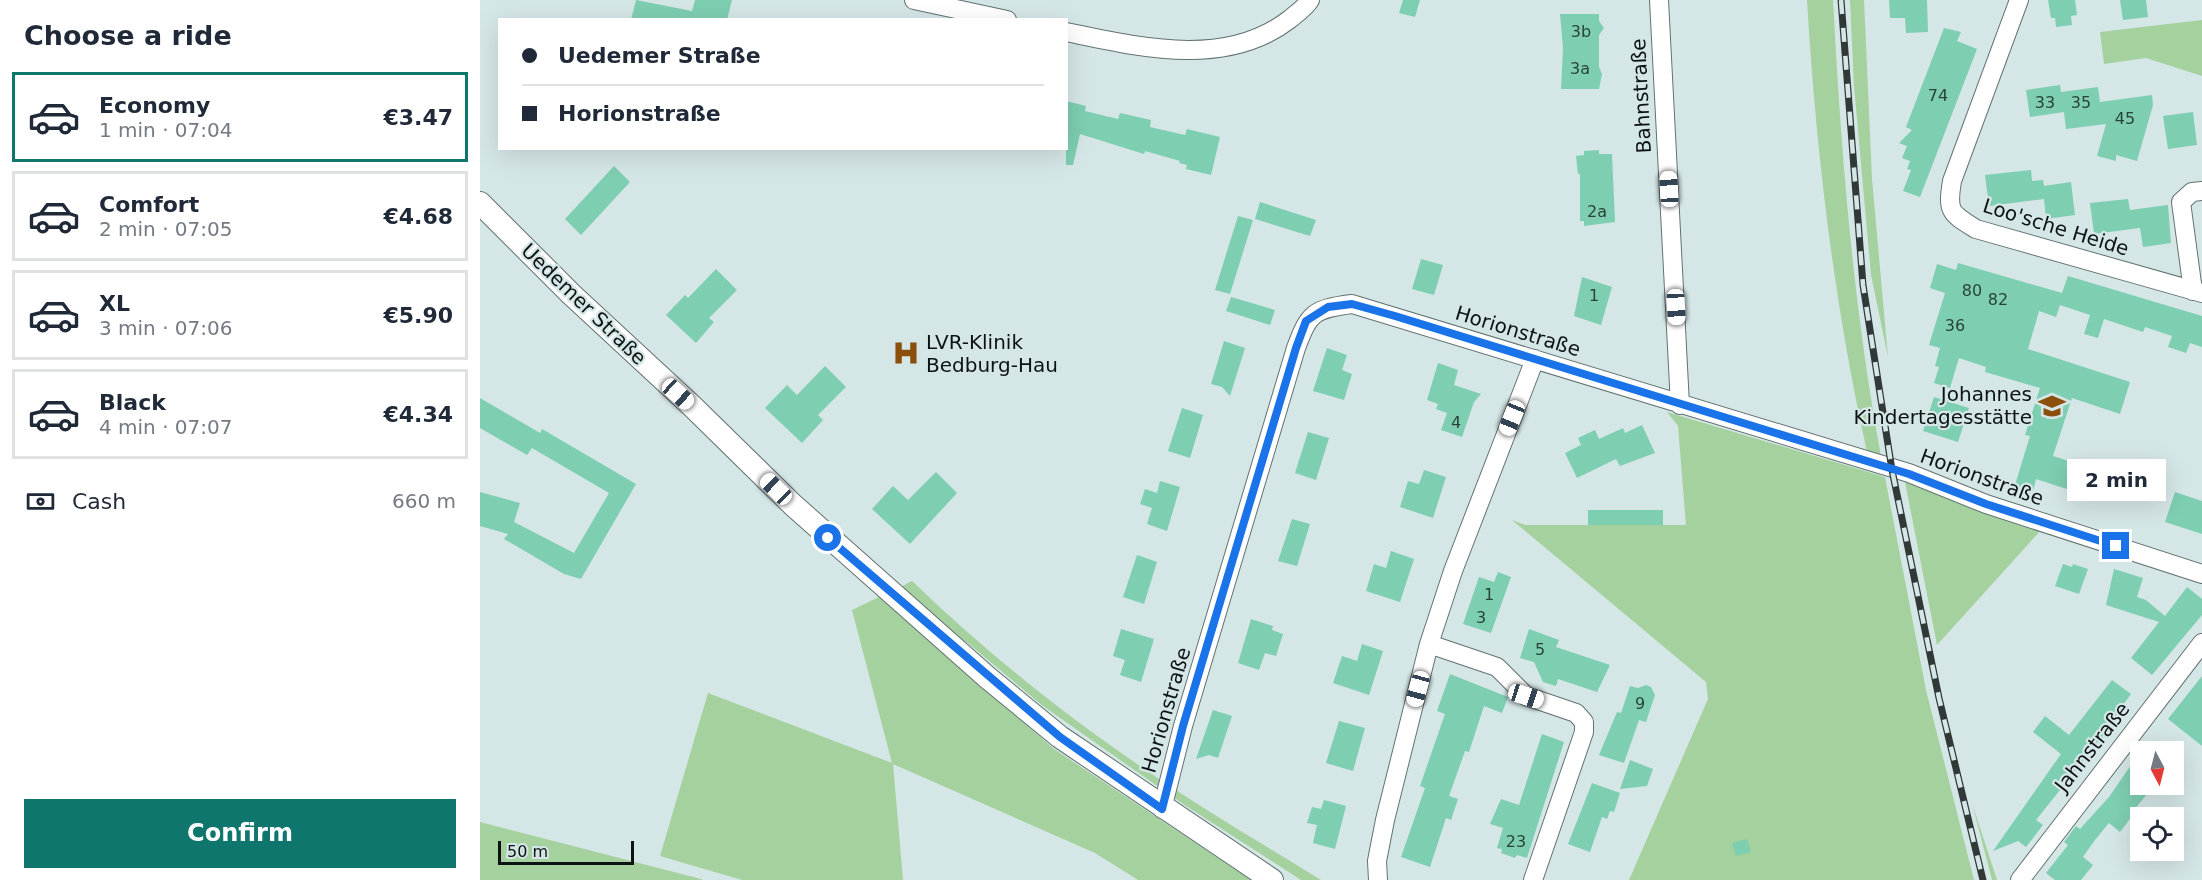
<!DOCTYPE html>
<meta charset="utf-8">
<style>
body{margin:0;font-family:"DejaVu Sans",sans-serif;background:#f6f6f7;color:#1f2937;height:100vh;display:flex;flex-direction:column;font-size:22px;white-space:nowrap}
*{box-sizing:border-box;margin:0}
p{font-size:20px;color:#747a83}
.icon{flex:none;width:33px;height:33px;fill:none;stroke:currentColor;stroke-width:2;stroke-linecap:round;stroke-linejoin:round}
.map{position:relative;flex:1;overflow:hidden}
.drawer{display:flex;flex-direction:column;background:#fff;width:480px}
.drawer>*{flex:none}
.hud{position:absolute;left:18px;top:18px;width:570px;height:132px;border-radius:0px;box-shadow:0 6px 24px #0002;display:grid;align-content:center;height:132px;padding:0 24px;background:#fff}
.needle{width:39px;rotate:173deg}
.controls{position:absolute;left:1650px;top:741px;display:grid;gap:12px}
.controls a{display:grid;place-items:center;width:54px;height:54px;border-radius:0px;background:#fff;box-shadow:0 6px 24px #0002;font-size:30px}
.scale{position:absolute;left:18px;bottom:15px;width:136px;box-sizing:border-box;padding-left:6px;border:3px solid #0d1313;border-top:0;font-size:16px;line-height:21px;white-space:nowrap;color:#0d1313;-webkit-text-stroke:4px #d5e6e6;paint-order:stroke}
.end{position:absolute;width:27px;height:27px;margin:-14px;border:8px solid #1a73e8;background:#fff;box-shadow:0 0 0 3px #fff}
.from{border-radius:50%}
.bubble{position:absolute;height:42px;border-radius:0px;background:#fff;box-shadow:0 6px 24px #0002;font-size:20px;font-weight:600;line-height:42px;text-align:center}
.car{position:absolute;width:18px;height:36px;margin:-18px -9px;border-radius:8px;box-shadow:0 0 4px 2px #0007;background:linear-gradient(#fff 24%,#345 0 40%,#fff 0 76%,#345 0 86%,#fff 0)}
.hud b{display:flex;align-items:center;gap:21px;height:57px;font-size:22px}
.hud b+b{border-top:2px solid #e0e1e3}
.hud i{width:15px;height:15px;background:#1f2937}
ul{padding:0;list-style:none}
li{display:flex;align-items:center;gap:18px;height:90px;margin:0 12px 9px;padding:0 12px;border:3px solid #e0e1e3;border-radius:0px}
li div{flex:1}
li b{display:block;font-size:22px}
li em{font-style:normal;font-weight:600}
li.current{border-color:#0f766e}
li>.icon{width:54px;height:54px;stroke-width:1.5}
h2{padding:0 24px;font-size:27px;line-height:72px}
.pay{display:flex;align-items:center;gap:15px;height:66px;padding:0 24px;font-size:22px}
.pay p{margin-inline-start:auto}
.primary-button{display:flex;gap:12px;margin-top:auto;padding:12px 24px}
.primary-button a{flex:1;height:69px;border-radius:0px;background:#0f766e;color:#fff;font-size:24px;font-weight:600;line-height:69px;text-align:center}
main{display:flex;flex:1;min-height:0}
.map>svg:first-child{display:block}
.green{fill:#a4d19e}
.building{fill:#7eceb1}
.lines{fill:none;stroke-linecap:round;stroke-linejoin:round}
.minor-casing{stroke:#627271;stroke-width:20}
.major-casing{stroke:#627271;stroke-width:24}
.minor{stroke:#fff;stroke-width:18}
.major{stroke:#fff;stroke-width:22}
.rail-casing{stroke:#303838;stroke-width:7}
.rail{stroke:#d5e6e6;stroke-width:4.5;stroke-dasharray:14;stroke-linecap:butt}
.route{stroke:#1a73e8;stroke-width:8}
.labels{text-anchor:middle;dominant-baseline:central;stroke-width:4.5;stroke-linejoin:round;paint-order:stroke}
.number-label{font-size:16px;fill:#29423a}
.street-label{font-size:20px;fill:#0d1313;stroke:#d5e6e6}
.poi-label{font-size:20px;fill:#0d1313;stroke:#d5e6e6;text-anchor:start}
</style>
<main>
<section class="drawer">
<h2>Choose a ride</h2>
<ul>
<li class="current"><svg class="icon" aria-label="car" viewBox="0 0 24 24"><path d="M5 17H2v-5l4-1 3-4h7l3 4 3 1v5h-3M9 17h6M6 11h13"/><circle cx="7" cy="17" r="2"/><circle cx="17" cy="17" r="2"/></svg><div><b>Economy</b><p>1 min · 07:04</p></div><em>€3.47</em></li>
<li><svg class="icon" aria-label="car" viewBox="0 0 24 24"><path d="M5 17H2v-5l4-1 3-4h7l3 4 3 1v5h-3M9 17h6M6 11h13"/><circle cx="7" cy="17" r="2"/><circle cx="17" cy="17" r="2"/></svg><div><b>Comfort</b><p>2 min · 07:05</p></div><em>€4.68</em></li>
<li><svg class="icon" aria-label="car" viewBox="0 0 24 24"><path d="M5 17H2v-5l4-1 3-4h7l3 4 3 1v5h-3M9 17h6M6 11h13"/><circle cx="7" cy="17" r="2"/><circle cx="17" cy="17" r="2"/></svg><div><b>XL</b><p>3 min · 07:06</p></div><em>€5.90</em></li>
<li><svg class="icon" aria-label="car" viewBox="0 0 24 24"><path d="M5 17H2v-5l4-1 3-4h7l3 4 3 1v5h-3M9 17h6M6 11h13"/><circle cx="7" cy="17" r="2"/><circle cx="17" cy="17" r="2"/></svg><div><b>Black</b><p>4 min · 07:07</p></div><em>€4.34</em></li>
</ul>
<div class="pay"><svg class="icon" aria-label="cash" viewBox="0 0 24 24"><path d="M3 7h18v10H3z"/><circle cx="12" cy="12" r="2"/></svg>Cash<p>660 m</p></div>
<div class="primary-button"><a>Confirm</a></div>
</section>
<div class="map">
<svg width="1722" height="880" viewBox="0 0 1722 880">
<rect width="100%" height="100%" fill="#d5e6e6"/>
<!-- green -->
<path class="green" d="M1327 0H1353C1361 152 1373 306 1401 456L1387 452C1354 303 1336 152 1327 0Z
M1370 0H1384L1392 179 1408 357 1391 275 1374 86Z
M1722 20V76L1666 58 1624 64 1620 32Z
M1187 412 1405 477 1446 690 1494 880H1149L1228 699 1226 682 1032 520 1045 525H1206L1198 426Z
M1425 482 1561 530 1457 645Z
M432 581C503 649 581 713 663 768 721 808 781 843 841 880H821L703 804 563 706 489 644 457 623 419 588Z
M401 596 574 749 771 880H658L615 853 413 764 423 880H262L180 856 228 693 412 763 372 610Z
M1492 803 1517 880H1512Z
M0 822 221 879 223 880H0Z"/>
<!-- building -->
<path class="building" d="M156 0 212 11 215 0H252L247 20H151Z
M923 0H940L935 17 919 13Z
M1409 0H1447L1448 32 1426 33 1425 18H1410Z
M1568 0H1595L1597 15 1591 16 1592 25 1576 27 1575 18H1571Z
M1640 0H1666L1668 17 1643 20Z
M1080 14H1119V21L1124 28 1119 35V67L1122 74 1119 89H1081L1083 48Z
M1464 28 1481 32 1477 41 1497 49 1440 197 1423 191 1431 170 1427 169 1430 161 1422 158 1427 146 1419 143 1432 130 1426 127Z
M1580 85 1581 92 1618 87 1620 102 1672 95 1673 105 1657 161 1636 155V161L1617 156 1626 124 1586 129 1584 112 1550 117 1546 90Z
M586 101 606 106 605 111 638 119 640 113 671 120 670 127 705 135 707 129 740 137 731 175 706 169 707 165 699 163 700 161 665 151 664 154 600 134 593 165H586Z
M1713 112 1717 145 1688 149 1683 116Z
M1119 150V154H1132L1135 222 1104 226V221H1100V174H1098L1096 156 1104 155V151Z
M134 166 150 182 101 235 85 219Z
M1551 170 1552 181 1563 180 1564 186 1591 182 1595 215 1566 219 1564 199 1509 206 1505 175Z
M1648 199 1650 210 1688 205 1691 243 1663 247 1660 228 1614 234 1610 203Z
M780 202 836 220 830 236 775 219Z
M758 216 773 220 750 294 735 290Z
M941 259 963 265 954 295 932 289Z
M1478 263 1582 293 1588 276 1722 316V347L1710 343 1706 353 1688 347 1692 336 1665 327 1663 332 1624 319 1618 338 1604 334 1610 315 1580 305 1576 317 1559 311 1548 349 1650 382 1640 414 1592 398 1573 456 1607 467 1599 493 1556 479 1553 491 1535 485 1550 436 1545 435 1560 388 1505 372 1506 367 1479 358 1470 388 1454 383 1459 367 1455 366 1460 348 1449 345 1465 293 1450 288 1457 264 1476 270Z
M236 269 257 290 229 318 234 322 216 343 186 315 205 295 208 298Z
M1102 277 1132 287 1121 325 1094 316Z
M751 297 795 310 790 325 746 311Z
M744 341 765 348 750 396 742 387 731 384Z
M847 348 867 355 862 370 872 374 864 400 833 391Z
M958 363 978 370 974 385 1001 394 994 402 982 437 961 430 967 413 956 409 958 404 947 400Z
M345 366 366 387 338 415 343 420 322 443 285 408 307 385 317 395Z
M1454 397 1489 408 1478 442 1443 431Z
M0 398 60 433 62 429 156 484 101 579 84 574 24 539 28 534 0 526V492L40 503 34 522 94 553 129 493 52 448 47 455 0 428Z
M702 408 723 415 710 458 688 451Z
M1162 425 1175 453 1140 466 1136 459 1097 478 1085 453 1101 445 1098 438 1115 430 1119 439 1143 428 1145 433Z
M828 432 849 438 836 480 815 473Z
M944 470 966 477 953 518 920 507 928 481 939 484Z
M456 472 477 493 430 544 392 509 413 486 428 500Z
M680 481 700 487 687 531 667 524 672 508 660 504 665 489 677 493Z
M1695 492 1722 501V534L1685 522Z
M1108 510H1183V525H1108Z
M812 519 830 524 817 566 798 561Z
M911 551 934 559 920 602 886 591 894 564 906 568Z
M657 555 677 562 664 604 643 597Z
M1583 564 1592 567 1593 564 1608 569 1599 594 1575 586Z
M1634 569 1663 578 1657 597 1666 600 1685 616 1707 587 1722 599V615L1672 675 1651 658 1679 622 1626 605Z
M1018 572 1031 577 1011 633 983 624 999 577 1014 582Z
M771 619 793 626 792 630 803 634 796 656 785 653 779 670 758 663Z
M641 629 674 639 661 682 640 675 645 660 633 656Z
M1049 629 1079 640 1076 647 1130 665 1117 692 1078 679 1076 686 1063 682 1054 662 1040 658Z
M882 644 903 651 889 695 853 683 862 656 877 661Z
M970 674 1028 697 1022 713 1004 706 989 752 985 751 969 796 978 799 971 820 966 818 950 867 921 857 945 788 940 786 965 714 957 711Z
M1722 676V746L1688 719Z
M1632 680 1651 694 1640 709 1643 711 1556 820 1563 825 1546 847 1538 841 1513 851 1581 754 1553 732 1565 716 1589 735Z
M1166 685 1171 687 1175 695 1166 722 1159 720 1144 763 1119 755 1137 712 1141 713 1150 686 1158 688Z
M733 710 752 716 738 758 729 755 716 759Z
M859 721 885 728 873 771 846 763Z
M1062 734 1084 742 1047 858 1037 855 1035 858 1021 853 1022 849 1017 848 1023 828 1010 824 1021 799 1039 805Z
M1660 752V789L1667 794 1654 810 1656 811 1640 832 1629 823 1615 840 1603 857 1613 865 1601 880H1575L1566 873 1588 845 1584 842 1596 826 1600 829 1629 797Z
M1150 760 1173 769 1167 786 1140 789Z
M1112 783 1140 793 1134 812 1130 811 1127 819 1122 817 1110 852 1088 844Z
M844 800 866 806 855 849 833 843 837 825 827 823 832 807 841 809Z
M1267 839 1271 852 1256 856 1252 843Z"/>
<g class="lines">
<defs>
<path id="minor" d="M434 0 527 20
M1179 0 1200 405
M1539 0 1472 181C1467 212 1470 213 1496 229L1722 293
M586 32C659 47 746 69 810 19 817 13 825 8 830 0
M1713 291 1701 202 1712 192 1722 191
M949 644 1017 667 1046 696 1096 713 1104 722V732L1053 880
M682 809 703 726 816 348C829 313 833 309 872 304L1429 473 1506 504 1722 574
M898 880 897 861 905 820 949 644 973 571 1055 359
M1540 880 1722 643"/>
<path id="major" d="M0 203 91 294 213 407 313 505 508 678 580 737 792 880"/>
</defs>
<!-- minor casing -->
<use href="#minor" class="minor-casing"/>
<!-- major casing -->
<use href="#major" class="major-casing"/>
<!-- minor -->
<use href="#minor" class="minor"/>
<!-- major -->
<use href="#major" class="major"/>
<defs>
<path id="rail" d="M1361 0 1383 285 1412 470 1459 698 1503 880"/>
</defs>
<!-- rail casing -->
<use href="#rail" class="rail-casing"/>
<!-- rail -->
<use href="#rail" class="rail"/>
</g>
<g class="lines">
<!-- route -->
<path class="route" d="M348 538 580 737 682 809 703 726 816 348 826 321 848 307 872 304 915 316 1429 474 1506 504 1636 546"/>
</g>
<!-- icons -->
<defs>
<symbol id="hospital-bare" viewBox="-9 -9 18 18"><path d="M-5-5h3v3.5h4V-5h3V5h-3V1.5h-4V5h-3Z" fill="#8a4f0b" stroke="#d5e6e6" stroke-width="2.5" paint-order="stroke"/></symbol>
<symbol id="school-bare" viewBox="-9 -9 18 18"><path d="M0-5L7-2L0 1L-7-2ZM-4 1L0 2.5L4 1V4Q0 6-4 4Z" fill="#8a4f0b" stroke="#d5e6e6" stroke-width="2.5" paint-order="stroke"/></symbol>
</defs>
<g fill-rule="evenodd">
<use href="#hospital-bare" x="407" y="334" width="38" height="38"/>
<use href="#school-bare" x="1553" y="387" width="38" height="38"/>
</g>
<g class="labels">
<!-- number labels -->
<g class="number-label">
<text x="1101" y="31">3b</text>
<text x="1100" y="68">3a</text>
<text x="1458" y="95">74</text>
<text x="1565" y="102">33</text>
<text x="1601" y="102">35</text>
<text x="1645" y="118">45</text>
<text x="1117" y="211">2a</text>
<text x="1492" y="290">80</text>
<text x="1114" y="295">1</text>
<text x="1518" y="299">82</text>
<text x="1475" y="325">36</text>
<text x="976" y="422">4</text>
<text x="1009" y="594">1</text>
<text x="1001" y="617">3</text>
<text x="1060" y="649">5</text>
<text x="1160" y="703">9</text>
<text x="1036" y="841">23</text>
</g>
<!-- street labels -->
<g class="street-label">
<text transform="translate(1161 96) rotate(-93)">Bahnstraße</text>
<text transform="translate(1576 227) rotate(17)">Loo'sche Heide</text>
<text transform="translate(104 304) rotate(44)">Uedemer Straße</text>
<text transform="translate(1038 331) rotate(17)">Horionstraße</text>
<text transform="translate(1502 477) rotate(20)">Horionstraße</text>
<text transform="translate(686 710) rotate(-74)">Horionstraße</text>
<text transform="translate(1612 747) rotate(-52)">Jahnstraße</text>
</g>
<!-- poi labels -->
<g class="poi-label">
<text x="446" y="342">LVR-Klinik<tspan x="446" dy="23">Bedburg-Hau</tspan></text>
<text x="1552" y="394" text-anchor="end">Johannes<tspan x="1552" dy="23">Kindertagesstätte</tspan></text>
</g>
</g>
</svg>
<div class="controls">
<a><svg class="needle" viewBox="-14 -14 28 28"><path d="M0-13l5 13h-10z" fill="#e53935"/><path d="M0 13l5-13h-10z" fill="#747a83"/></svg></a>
<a><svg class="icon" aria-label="locate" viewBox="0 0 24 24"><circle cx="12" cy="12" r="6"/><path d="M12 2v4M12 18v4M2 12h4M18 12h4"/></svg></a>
</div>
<div class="scale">50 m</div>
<i class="end from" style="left:348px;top:538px"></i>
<i class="end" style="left:1636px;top:546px"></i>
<div class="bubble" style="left:1587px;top:459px;width:99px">2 min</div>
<i class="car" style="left:1189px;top:189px;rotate:357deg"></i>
<i class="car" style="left:1196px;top:307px;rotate:177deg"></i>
<i class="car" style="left:198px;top:394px;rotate:132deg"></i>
<i class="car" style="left:1032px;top:418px;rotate:202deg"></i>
<i class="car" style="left:296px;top:489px;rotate:314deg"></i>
<i class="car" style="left:938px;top:689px;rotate:195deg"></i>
<i class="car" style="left:1046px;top:696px;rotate:108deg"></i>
<div class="hud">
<b><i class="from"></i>Uedemer Straße</b>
<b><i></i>Horionstraße</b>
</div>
</div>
</main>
